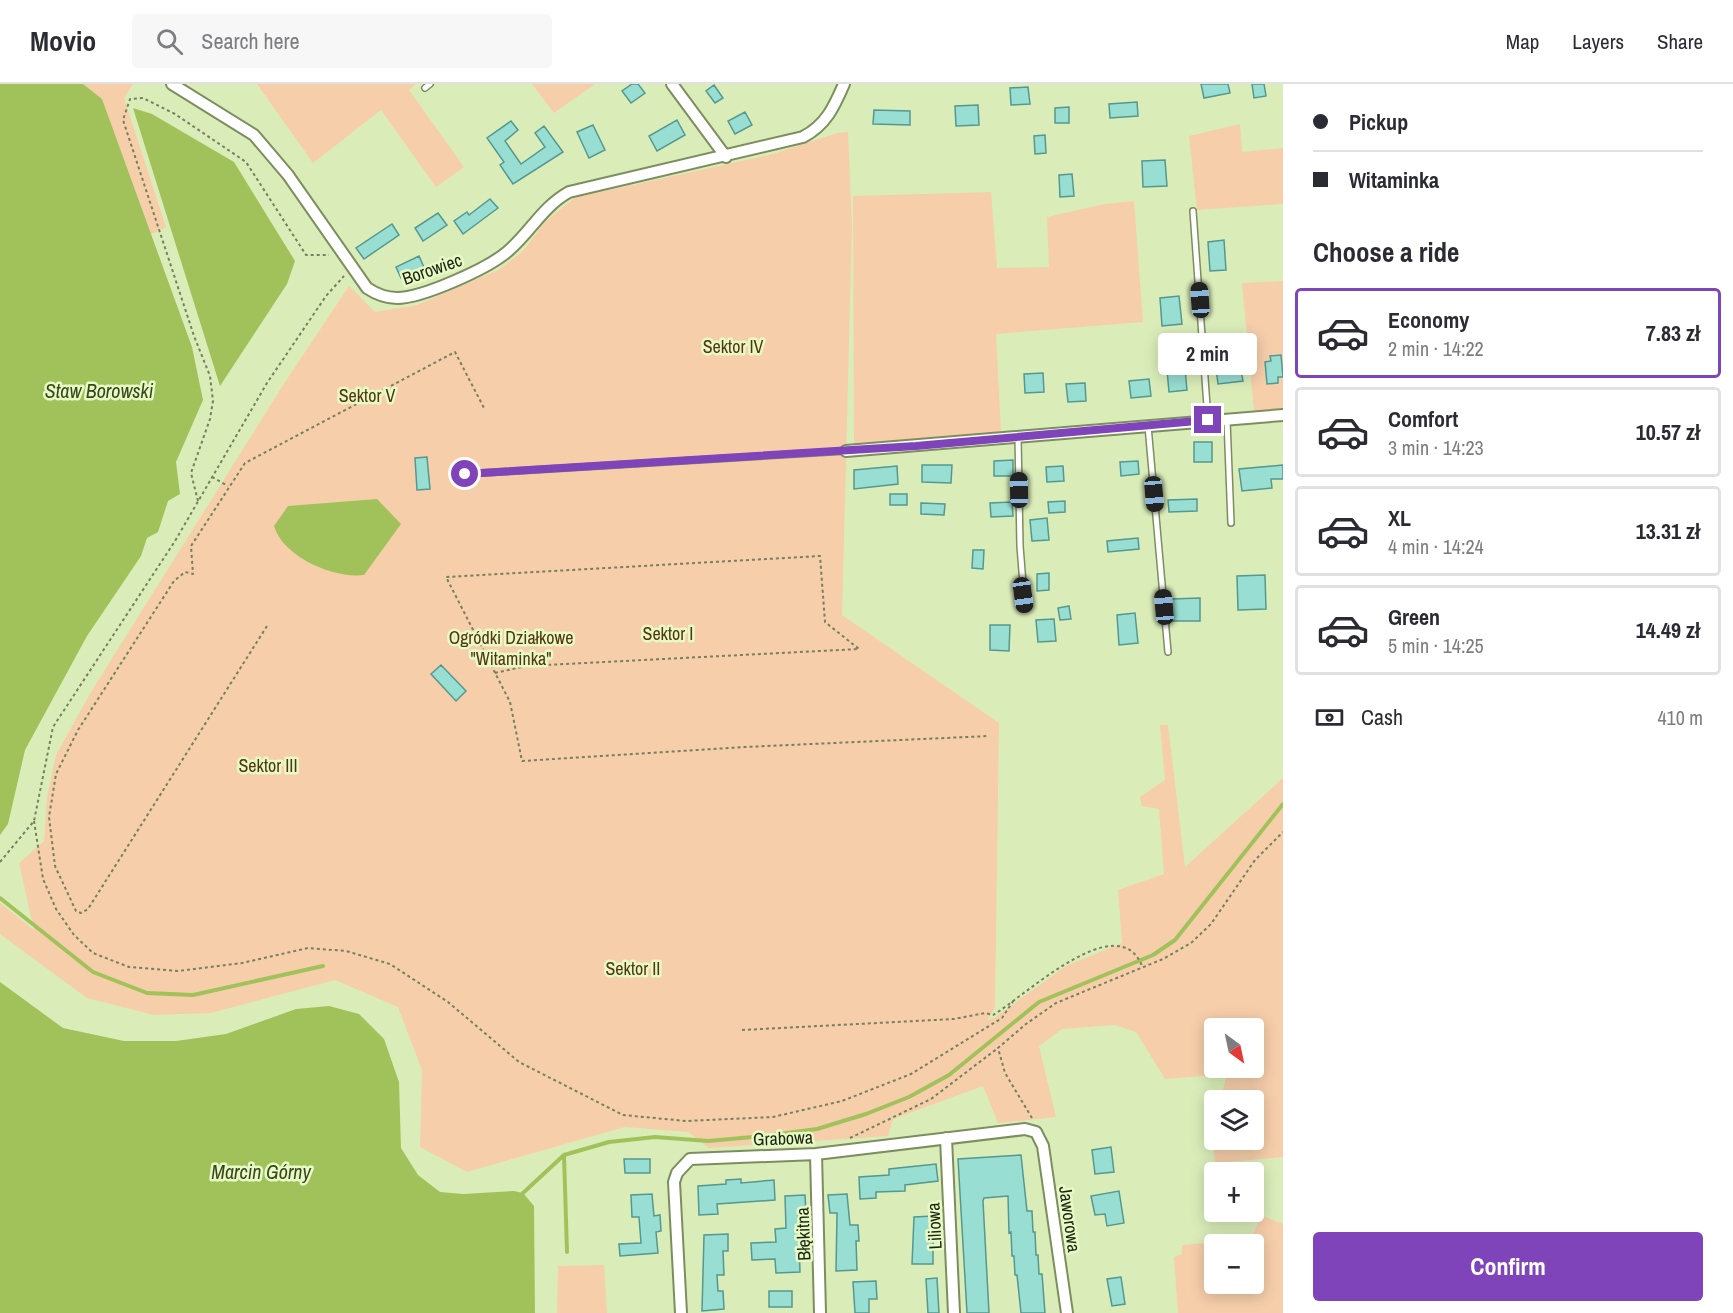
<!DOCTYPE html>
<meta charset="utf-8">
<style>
body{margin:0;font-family:"Archivo Narrow",sans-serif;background:#f7f7f7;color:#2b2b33;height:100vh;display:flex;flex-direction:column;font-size:22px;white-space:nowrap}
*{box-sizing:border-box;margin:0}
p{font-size:20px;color:#7c7c81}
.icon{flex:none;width:33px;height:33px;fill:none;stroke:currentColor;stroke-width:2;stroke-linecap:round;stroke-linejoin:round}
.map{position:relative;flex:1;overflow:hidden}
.details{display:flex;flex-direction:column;background:#fff;width:450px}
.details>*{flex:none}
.hud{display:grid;align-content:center;height:132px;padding:0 30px;background:#fff}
.needle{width:39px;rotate:147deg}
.tools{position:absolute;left:1204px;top:934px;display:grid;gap:12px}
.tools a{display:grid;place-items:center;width:60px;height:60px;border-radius:6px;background:#fff;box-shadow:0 3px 15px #0003;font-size:30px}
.end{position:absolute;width:27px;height:27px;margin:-14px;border:8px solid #8044ba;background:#fff;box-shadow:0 0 0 3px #fff}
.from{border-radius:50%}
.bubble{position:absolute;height:42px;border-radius:6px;background:#fff;box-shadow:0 3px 15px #0003;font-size:20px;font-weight:700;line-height:42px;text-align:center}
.car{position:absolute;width:18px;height:36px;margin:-18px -9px;border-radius:8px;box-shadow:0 0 4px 2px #0007;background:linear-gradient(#222 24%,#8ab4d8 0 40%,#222 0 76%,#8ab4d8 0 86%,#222 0)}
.hud b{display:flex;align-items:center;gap:21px;height:57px;font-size:22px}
.hud b+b{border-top:2px solid #e1e1e2}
.hud i{width:15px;height:15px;background:#2b2b33}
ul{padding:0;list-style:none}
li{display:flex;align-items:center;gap:18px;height:90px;margin:0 12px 9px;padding:0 18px;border:3px solid #e1e1e2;border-radius:6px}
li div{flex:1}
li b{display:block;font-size:22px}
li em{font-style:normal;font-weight:700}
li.on{border-color:#8044ba}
li>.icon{width:54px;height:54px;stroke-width:1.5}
h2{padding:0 30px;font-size:27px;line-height:72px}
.pay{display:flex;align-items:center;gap:15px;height:66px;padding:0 30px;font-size:22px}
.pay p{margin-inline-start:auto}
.action{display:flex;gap:12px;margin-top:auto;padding:12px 30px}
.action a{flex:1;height:69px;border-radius:6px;background:#8044ba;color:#fff;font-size:24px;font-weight:700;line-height:69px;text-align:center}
header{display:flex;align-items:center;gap:36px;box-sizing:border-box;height:84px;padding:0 30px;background:#fff;border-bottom:2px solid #e1e1e2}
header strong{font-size:28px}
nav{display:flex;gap:33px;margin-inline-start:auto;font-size:21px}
.search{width:420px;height:54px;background:#f7f7f7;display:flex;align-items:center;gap:15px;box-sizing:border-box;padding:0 21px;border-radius:6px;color:#7c7c81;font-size:22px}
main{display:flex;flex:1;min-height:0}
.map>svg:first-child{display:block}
.green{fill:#f6ceaa;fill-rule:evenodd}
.water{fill:#a1c25a}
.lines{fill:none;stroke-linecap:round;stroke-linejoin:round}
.stream{stroke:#a1c25a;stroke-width:4}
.building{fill:#98ded3;stroke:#54988f;stroke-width:1.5}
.service-casing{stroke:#7d8e5e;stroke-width:8}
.minor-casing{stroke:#7d8e5e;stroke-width:14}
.path{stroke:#74805e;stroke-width:2;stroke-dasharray:3 3;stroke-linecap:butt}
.service{stroke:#fff;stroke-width:5}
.minor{stroke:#fff;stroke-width:10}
.route{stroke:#8044ba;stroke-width:8}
.labels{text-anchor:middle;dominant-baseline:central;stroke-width:5;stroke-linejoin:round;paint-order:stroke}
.street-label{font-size:18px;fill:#1d2410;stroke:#e7fac6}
.park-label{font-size:18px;fill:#543411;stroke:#e7fac6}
.water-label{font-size:20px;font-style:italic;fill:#38451b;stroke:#e7fac6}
</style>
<header>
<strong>Movio</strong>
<div class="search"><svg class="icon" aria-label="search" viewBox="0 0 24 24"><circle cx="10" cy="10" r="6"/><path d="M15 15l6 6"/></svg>Search here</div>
<nav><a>Map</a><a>Layers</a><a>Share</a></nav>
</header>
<main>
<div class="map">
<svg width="1283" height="1229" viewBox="0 0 1283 1229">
<rect width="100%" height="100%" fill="#daedb9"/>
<!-- green -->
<path class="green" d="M83 0H133L124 14 166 143 150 151 102 16Z
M257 0H416L409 6 464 83 436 103 381 26 313 79Z
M532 0H595L554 29Z
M1240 40 1242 68 1283 64V120L1197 126 1189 52Z
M848 48 852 142 842 531 999 639 995 924 987 936 994 934 1066 882 1122 859 1118 806 1164 790 1159 725 1142 722 1140 713 1165 696 1160 641H1168L1185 783 1283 694V1073L1215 1079 1212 1052 1215 1039V1056H1254V1017H1220L1227 990 1165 995 1136 948 1115 941 1062 945 1039 962 1056 1033 998 1039 983 1002 893 1035 888 1052 709 1064 688 1048 625 1043 467 1088 420 1063 422 986 398 923 335 896 211 929 154 931 87 914 0 850V819L34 846 19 779 44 757 47 713 56 671 91 608 285 298 349 202 375 228 417 221 498 186 522 168 545 138 574 114 773 70 837 49ZM1215 945H1254V984H1215Z
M991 108 997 184 1049 183 1047 133 1105 120 1134 117 1143 238 996 250 1001 348 854 362 853 112Z
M1283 197V325L1254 327 1242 199Z
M1261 1131 1283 1140V1229H1178L1174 1173 1182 1170V1161L1251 1155ZM1215 1161H1254V1200H1215Z
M604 1181 607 1229H557L558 1182Z"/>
<!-- water -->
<path class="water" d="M0 0H83L102 15 192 263 203 316 176 378 180 410 168 417 158 448 147 454 141 472 87 552 25 666 8 740 0 751Z
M133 24 152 30 234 78 295 177 287 200 220 302Z
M377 415 401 440 364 491C334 495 283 473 274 442L288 422Z
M0 898 63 944 124 957H176L226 950 296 925 329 922 359 930 384 955 399 998 401 1064 418 1091 440 1108 463 1110 514 1107 523 1109 534 1122 535 1229H0Z"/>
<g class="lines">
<!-- stream -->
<path class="stream" d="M0 814 93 888 147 909 193 911 323 882
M564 1071 567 1168
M523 1109 564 1071 609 1058 655 1053 708 1057 764 1052 817 1045 866 1030 909 1013 949 991 1039 918 1153 871 1175 856 1283 720"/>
</g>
<!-- building -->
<path class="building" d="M632 0H638L645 9 631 19 622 7Z
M1201 0H1228L1230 9 1204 14Z
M1252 0H1264L1266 12 1254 14Z
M714 1 723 14 715 19 706 7Z
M1028 3 1030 20 1011 21 1010 4Z
M1137 18 1138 32 1110 34 1109 20Z
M978 21 979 41 956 42 955 22Z
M1069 23V39H1055V24Z
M874 26 910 27V41L873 40Z
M745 28 752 41 735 50 728 37Z
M677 36 685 51 657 67 649 52Z
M511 37 518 46 505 57 521 80 545 63 535 49 544 42 563 68 513 100 500 81 504 78 487 54Z
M593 41 605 66 589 74 577 48Z
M1045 51 1046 69 1035 70 1034 52Z
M1165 76 1167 102 1143 103 1142 77Z
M1072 90 1074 112 1060 113 1059 91Z
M490 115 498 124 463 150 454 137 467 128 469 131Z
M438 129 447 141 423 157 415 144Z
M392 140 399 151 364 175 356 164Z
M1224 156 1226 186 1210 187 1208 158Z
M419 172 427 190 413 196 410 190 401 194 396 183Z
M1179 212 1182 240 1162 242 1160 214Z
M1281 271 1283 293H1278V299L1267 300 1265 278 1271 277 1270 272Z
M1240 280 1243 297 1218 300 1216 284Z
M1185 285 1187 306 1169 308 1167 286Z
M1043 289 1044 308 1025 309 1024 290Z
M1149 295 1151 312 1131 314 1129 297Z
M1085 299 1086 317 1068 318 1066 300Z
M1194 358H1212V378H1194Z
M427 373 430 405 417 406 415 374Z
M1013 376V392H994V377Z
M1138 377 1139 390 1121 392 1120 378Z
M922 381H952L951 399 922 398Z
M1283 381V395H1271L1272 404 1242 407 1239 385Z
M897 382 898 400 854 405V386Z
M1063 382 1064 397 1047 398 1046 383Z
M890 410H907V421H890Z
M1197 415V427L1169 428 1168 416Z
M1065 417V428L1049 429 1048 418Z
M1012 418 1013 432 991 433 990 419Z
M921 419 945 420 944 431 921 430Z
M1047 434 1049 456 1032 457 1030 436Z
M1138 454 1139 465 1108 468 1107 457Z
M973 466H984L983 485 972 484Z
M1049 489V506L1037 507V490Z
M1265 491 1266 525 1238 526 1237 492Z
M1200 514V537H1171V515Z
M1069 522 1071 535 1060 536 1058 524Z
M1135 529 1138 559 1119 561 1117 531Z
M1054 535 1056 557 1038 558 1036 536Z
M990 541H1010L1009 567 990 566Z
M441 581 466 607 456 617 431 590Z
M1111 1063 1114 1088 1095 1090 1092 1066Z
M1021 1071 1027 1127H1032L1033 1148H1035L1036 1171H1038L1039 1190H1042L1045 1229H1021L1017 1191H1015L1014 1172H1012L1011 1148 1009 1149 1008 1112 984 1114 983 1117 989 1229H967L958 1075Z
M624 1075H650V1089H625Z
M936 1080 938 1097 905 1101V1107L876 1108V1114L860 1115 859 1093 889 1091V1085Z
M741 1095V1099L774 1096 775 1116 717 1120 718 1130 699 1131 698 1102 726 1100V1096Z
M1119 1107 1124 1139 1107 1142 1105 1130 1095 1131 1091 1112Z
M652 1110 654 1132 660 1131 661 1147 656 1148 658 1169 620 1172 619 1160 641 1159 639 1133H632L631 1111Z
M847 1110 850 1141H858L859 1157H856L857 1186 836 1187 837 1129H830L828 1111Z
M805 1111 806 1128 798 1129 800 1188 776 1189 775 1175 752 1176 751 1159 776 1158 775 1145 786 1144 785 1112Z
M933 1132V1180H912L914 1133Z
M728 1150V1167H723L724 1191H717L718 1207H723L724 1225 702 1227 704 1151Z
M1121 1193 1125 1220 1112 1222 1107 1195Z
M937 1194 939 1229H928L926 1195Z
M876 1197 877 1215H869V1229H855L853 1198Z
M769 1207H792V1223H769Z"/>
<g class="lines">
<defs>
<path id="service" d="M425 4 430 0
M1193 127 1208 336
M1227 336 1231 439
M1148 342 1168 568
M1018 353 1020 462 1025 525
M465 390 846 367"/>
<path id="minor" d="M172 0 254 51 288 91 367 204C376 210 386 214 397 214 422 214 487 185 507 168 530 149 542 123 569 108L803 53C826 41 834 23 844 0
M672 0 726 73
M846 367 1283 331
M946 1054 954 1229
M816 1070 820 1229
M681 1229 674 1098 677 1089 690 1075 816 1070 1025 1045 1036 1048 1043 1062 1067 1229"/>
</defs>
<!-- service casing -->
<use href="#service" class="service-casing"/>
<!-- minor casing -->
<use href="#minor" class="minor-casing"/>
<!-- path -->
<path class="path" d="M212 393 228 402
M198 417 191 389 210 335 213 317 210 292 194 252 123 36 130 15 143 14 175 30 246 78 306 171H329
M267 542 88 825 81 829 76 827 55 782 49 733 56 690 78 646 174 497 185 488 193 490 191 462 245 379 455 268 484 324
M495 589 526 582 859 565 825 538 820 472 446 493 510 618 522 677 745 663 989 652
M34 737 43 795 56 825 74 851 93 869 129 883 178 887 242 879 308 864 346 867 390 880 448 918 519 978 623 1031 686 1037 773 1033 842 1017 911 990 1002 934 1014 916
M0 778 34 737 53 643 175 457 267 299 326 212 344 192
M742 946 954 935 985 929 993 931C1024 913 1118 822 1142 882
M1032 1034 1005 989 998 964 1026 940 1056 919 1163 875 1191 859 1211 840 1255 776 1283 748
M850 1054 931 1015 998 964"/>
<!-- service -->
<use href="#service" class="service"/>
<!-- minor -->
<use href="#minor" class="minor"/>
</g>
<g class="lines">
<!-- route -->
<path class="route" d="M465 390 916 362 1208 336"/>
</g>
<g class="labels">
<!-- street labels -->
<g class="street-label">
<text transform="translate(432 185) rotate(-19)">Borowiec</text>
<text transform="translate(783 1054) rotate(-2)">Grabowa</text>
<text transform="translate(1070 1135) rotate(82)">Jaworowa</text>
<text transform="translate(934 1142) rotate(-93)">Liliowa</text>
<text transform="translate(803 1150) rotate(-92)">Błękitna</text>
</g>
<!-- park labels -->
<g class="park-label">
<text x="733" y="262">Sektor IV</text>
<text x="367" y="311">Sektor V</text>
<text x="668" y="549">Sektor I</text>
<text x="511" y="553">Ogródki Działkowe<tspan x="511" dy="21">"Witaminka"</tspan></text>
<text x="268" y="681">Sektor III</text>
<text x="633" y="884">Sektor II</text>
</g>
<!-- water labels -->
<g class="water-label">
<text x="99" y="306">Staw Borowski</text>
<text x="261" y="1087">Marcin Górny</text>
</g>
</g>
</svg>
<div class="tools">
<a><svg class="needle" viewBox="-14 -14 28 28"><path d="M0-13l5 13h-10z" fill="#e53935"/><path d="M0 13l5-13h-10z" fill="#7c7c81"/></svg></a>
<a><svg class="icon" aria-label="layers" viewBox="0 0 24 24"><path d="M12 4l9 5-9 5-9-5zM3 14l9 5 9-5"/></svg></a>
<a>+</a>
<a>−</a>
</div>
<i class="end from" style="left:465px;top:390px"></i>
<i class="end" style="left:1208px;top:336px"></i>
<div class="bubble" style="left:1158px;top:249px;width:99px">2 min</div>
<i class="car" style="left:1200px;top:216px;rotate:356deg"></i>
<i class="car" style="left:1019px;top:406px;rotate:359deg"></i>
<i class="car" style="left:1154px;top:410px;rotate:175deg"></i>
<i class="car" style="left:1023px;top:511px;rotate:172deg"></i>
<i class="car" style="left:1164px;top:523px;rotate:355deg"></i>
</div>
<section class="details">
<div class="hud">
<b><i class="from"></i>Pickup</b>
<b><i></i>Witaminka</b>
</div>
<h2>Choose a ride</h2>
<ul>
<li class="on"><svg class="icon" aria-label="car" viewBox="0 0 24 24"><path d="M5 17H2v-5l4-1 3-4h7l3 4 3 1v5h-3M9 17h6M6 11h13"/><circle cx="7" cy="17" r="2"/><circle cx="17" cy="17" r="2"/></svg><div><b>Economy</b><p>2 min · 14:22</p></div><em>7.83 zł</em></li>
<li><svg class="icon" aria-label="car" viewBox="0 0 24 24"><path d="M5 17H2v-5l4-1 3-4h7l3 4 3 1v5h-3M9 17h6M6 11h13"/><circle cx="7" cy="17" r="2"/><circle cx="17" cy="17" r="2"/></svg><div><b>Comfort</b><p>3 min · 14:23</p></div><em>10.57 zł</em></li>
<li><svg class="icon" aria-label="car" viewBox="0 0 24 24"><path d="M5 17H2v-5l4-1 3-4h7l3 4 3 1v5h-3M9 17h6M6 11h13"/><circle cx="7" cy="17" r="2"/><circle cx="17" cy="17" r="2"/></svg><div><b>XL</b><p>4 min · 14:24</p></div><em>13.31 zł</em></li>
<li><svg class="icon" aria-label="car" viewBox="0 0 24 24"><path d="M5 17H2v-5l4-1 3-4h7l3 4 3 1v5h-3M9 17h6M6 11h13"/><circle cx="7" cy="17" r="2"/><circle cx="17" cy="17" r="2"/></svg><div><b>Green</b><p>5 min · 14:25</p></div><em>14.49 zł</em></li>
</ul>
<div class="pay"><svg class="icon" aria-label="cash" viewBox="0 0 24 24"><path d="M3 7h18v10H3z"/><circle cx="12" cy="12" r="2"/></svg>Cash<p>410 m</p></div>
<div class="action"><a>Confirm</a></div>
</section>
</main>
